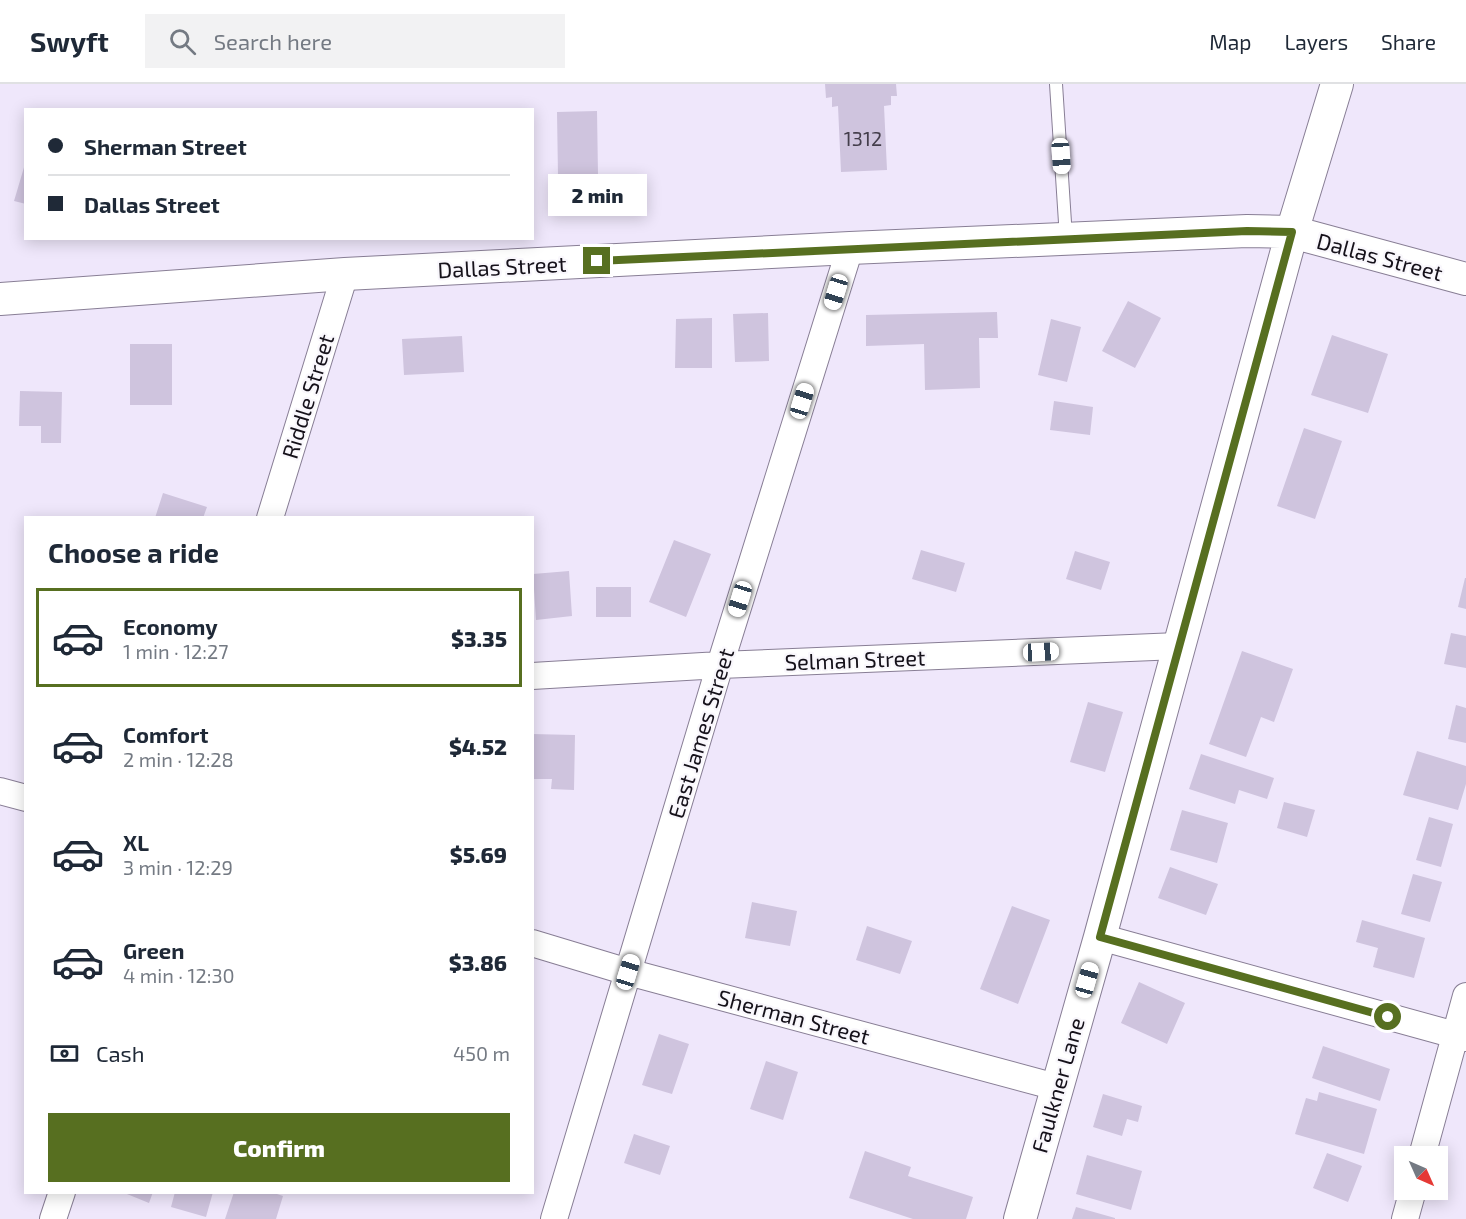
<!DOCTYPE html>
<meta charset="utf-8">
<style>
body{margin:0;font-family:"Exo 2",sans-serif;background:#f2f2f3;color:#1f2937;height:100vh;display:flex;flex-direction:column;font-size:22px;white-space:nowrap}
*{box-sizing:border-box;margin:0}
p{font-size:20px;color:#747a83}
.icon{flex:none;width:33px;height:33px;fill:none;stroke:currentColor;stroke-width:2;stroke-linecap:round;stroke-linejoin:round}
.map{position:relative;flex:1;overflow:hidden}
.side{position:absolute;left:24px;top:432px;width:510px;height:678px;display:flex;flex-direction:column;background:#fff;border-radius:0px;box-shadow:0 3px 15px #0003}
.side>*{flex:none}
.guide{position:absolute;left:24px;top:24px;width:510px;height:132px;border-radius:0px;box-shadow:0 3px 15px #0003;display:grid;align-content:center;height:132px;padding:0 24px;background:#fff}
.needle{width:39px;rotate:135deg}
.controls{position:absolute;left:1394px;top:1062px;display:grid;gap:12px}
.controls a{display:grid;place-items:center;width:54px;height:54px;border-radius:0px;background:#fff;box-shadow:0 3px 15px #0003;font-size:30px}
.end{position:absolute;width:27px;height:27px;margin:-14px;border:8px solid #576f20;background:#fff;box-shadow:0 0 0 3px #fff}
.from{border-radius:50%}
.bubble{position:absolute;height:42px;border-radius:0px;background:#fff;box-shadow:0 3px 15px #0003;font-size:20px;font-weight:800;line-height:42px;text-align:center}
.car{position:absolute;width:18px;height:36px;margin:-18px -9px;border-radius:8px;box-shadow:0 0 4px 2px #0007;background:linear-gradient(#fff 24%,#345 0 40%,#fff 0 76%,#345 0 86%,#fff 0)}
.guide b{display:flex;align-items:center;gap:21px;height:57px;font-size:22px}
.guide b+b{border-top:2px solid #e0e1e3}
.guide i{width:15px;height:15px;background:#1f2937}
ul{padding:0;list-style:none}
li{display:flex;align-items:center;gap:18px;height:99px;margin:0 12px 9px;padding:0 12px;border:3px solid transparent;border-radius:0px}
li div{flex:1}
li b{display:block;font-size:22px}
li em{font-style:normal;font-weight:800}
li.on{border-color:#576f20}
li>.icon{width:54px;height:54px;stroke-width:1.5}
h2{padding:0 24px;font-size:27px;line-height:72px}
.pay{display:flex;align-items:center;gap:15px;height:66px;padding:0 24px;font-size:22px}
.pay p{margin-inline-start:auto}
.cta{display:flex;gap:12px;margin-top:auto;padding:12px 24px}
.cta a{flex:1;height:69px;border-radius:0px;background:#576f20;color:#fff;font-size:24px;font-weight:800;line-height:69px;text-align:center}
header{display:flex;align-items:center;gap:36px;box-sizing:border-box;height:84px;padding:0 30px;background:#fff;border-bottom:2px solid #e0e1e3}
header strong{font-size:28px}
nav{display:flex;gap:33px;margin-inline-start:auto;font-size:21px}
.search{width:420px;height:54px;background:#f2f2f3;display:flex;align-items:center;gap:15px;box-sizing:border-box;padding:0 21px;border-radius:0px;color:#747a83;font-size:22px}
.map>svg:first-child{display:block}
.building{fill:#cfc4de}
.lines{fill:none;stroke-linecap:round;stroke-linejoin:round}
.service-casing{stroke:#887e95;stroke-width:14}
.minor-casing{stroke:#887e95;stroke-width:28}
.tertiary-casing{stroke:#887e95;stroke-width:34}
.service{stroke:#fff;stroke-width:12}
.minor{stroke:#fff;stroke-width:26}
.tertiary{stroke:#fff;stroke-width:32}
.route{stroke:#576f20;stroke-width:8}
.labels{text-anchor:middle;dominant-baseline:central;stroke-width:4.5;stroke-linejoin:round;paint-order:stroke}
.number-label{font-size:20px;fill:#443e4b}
.street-label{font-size:22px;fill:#15111a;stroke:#f9f7fc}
</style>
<header>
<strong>Swyft</strong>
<div class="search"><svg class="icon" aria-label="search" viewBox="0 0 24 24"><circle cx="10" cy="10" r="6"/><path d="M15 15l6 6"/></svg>Search here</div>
<nav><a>Map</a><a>Layers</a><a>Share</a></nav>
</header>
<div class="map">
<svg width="1466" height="1135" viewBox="0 0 1466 1135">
<rect width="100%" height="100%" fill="#efe7fb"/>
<!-- building -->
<path class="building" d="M825 0H896L897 12H891V21L884 22 887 86 841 88 838 22 832 23V13L826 14Z
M597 27 598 91 558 92 557 28Z
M25 80 26 81V120L14 117Z
M1128 217 1161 234 1135 284 1102 267Z
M997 228 998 254H979L980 304 925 306 924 260 866 262V231Z
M768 229 769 277 735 278 733 230Z
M712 234V284H675L676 235Z
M1051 235 1081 243 1067 298 1038 291Z
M1332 251 1388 270 1368 329 1311 311Z
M462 252 464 288 404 291 402 255Z
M130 260H172V321H130Z
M20 307 62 308 61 359H41V342H19Z
M1054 317 1093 323 1090 351 1050 346Z
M1304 344 1342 357 1315 435 1277 422Z
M163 409 207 423 203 434H155Z
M674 456 711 470 686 533 649 518Z
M921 466 965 479 956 508 912 495Z
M1075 467 1110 478 1101 506 1066 495Z
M569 487 572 532 536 536 533 490Z
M1465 494H1466V525L1458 523Z
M596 503H631V533H596Z
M1451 549 1466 552V584L1444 580Z
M1242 567 1293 585 1274 638 1261 633 1246 673 1209 660Z
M1088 618 1123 628 1105 688 1070 678Z
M1456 621 1466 624V659L1448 655Z
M532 650 575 651 574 706 551 705 552 695H532Z
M1417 667 1466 682V700L1458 726 1403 711Z
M1201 670 1274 694 1267 715 1239 706 1235 720 1189 705Z
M1284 718 1315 726 1307 753 1277 744Z
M1182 726 1228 739 1217 779 1170 766Z
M1429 733 1453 740 1441 783 1416 776Z
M1170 783 1218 800 1206 831 1158 814Z
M1413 790 1442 798 1430 838 1401 830Z
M752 818 797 827 790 862 745 854Z
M1012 822 1050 836 1018 920 980 905Z
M1362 836 1425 854 1414 894 1373 883 1378 864 1356 858Z
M867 842 912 857 900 890 856 876Z
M1139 898 1185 919 1167 960 1121 939Z
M659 950 689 960 672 1010 642 1001Z
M1323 962 1390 985 1380 1017 1312 994Z
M766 977 798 988 783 1036 750 1025Z
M1319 1008 1377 1025 1364 1070 1295 1050 1306 1014 1317 1017Z
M1103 1010 1142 1022 1138 1038 1127 1035 1122 1052 1093 1043Z
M634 1050 670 1062 660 1091 624 1079Z
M865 1067 911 1083 908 1092 973 1113 966 1135H913L849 1114Z
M1327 1069 1362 1082 1348 1118 1313 1104Z
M1087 1071 1142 1087 1131 1126 1076 1110Z
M122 1108H153L149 1119Z
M175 1108H213L206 1133 171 1123Z
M234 1108H271L283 1112 276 1135H225Z
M1076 1123 1115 1134V1135H1072Z"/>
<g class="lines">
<defs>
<path id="service" d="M1056 0 1066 154"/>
<path id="minor" d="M270 434 345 190
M532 592 720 581 1178 562
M0 707 26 714
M1100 853 1466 954
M532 859 628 888 1056 1003
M1422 1072 1466 912
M53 1135 62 1108
M554 1135 720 581 850 164
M1405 1135 1413 1106"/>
<path id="tertiary" d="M0 215 345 190 850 164 1247 147 1292 148 1466 195
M1020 1135 1100 853 1292 148 1337 0"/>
</defs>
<!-- service casing -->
<use href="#service" class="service-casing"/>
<!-- minor casing -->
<use href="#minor" class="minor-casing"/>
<!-- tertiary casing -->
<use href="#tertiary" class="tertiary-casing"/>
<!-- service -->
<use href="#service" class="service"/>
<!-- minor -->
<use href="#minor" class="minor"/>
<!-- tertiary -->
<use href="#tertiary" class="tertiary"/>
</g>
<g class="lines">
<!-- route -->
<path class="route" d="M597 177 1247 147 1292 148 1100 853 1388 933"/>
</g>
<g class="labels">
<!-- number labels -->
<g class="number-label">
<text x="863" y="54">1312</text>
</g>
<!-- street labels -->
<g class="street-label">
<text transform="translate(1380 172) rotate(15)">Dallas Street</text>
<text transform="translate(502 182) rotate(-3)">Dallas Street</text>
<text transform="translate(307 312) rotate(-73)">Riddle Street</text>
<text transform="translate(855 575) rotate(-2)">Selman Street</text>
<text transform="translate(700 649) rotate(-73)">East James Street</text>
<text transform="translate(794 932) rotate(15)">Sherman Street</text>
<text transform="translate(1057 1001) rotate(-74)">Faulkner Lane</text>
</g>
</g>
</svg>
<div class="controls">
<a><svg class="needle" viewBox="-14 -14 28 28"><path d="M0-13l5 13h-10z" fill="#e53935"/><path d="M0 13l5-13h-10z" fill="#747a83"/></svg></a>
</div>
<i class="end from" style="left:1388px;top:933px"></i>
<i class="end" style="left:597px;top:177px"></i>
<div class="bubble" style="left:548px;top:90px;width:99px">2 min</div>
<i class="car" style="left:1061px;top:72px;rotate:176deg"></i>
<i class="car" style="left:836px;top:208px;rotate:197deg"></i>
<i class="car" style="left:802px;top:317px;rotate:17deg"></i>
<i class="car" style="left:740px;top:515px;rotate:197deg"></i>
<i class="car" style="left:1041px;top:568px;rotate:87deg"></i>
<i class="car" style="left:628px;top:888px;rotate:17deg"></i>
<i class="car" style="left:1087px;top:896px;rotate:16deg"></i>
<div class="guide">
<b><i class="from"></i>Sherman Street</b>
<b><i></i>Dallas Street</b>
</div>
<section class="side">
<h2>Choose a ride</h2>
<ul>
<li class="on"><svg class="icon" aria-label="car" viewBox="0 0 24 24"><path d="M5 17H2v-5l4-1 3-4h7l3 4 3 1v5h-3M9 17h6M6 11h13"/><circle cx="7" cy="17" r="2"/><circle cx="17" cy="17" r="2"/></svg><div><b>Economy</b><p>1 min · 12:27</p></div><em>$3.35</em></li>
<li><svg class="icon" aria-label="car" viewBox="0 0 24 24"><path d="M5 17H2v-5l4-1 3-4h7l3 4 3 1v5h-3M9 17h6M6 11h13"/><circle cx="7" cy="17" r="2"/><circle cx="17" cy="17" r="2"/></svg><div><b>Comfort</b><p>2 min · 12:28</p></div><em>$4.52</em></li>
<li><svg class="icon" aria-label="car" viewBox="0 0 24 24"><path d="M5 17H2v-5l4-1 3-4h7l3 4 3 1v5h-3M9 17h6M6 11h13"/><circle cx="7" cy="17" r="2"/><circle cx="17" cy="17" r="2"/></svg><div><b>XL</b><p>3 min · 12:29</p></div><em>$5.69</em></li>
<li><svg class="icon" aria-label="car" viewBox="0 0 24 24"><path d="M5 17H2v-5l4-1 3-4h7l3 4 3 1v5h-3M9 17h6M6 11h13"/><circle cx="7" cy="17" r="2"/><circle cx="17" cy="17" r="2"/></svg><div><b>Green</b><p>4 min · 12:30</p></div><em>$3.86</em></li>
</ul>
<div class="pay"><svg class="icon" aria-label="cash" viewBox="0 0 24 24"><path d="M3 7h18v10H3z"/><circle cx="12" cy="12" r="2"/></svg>Cash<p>450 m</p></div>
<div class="cta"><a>Confirm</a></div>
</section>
</div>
